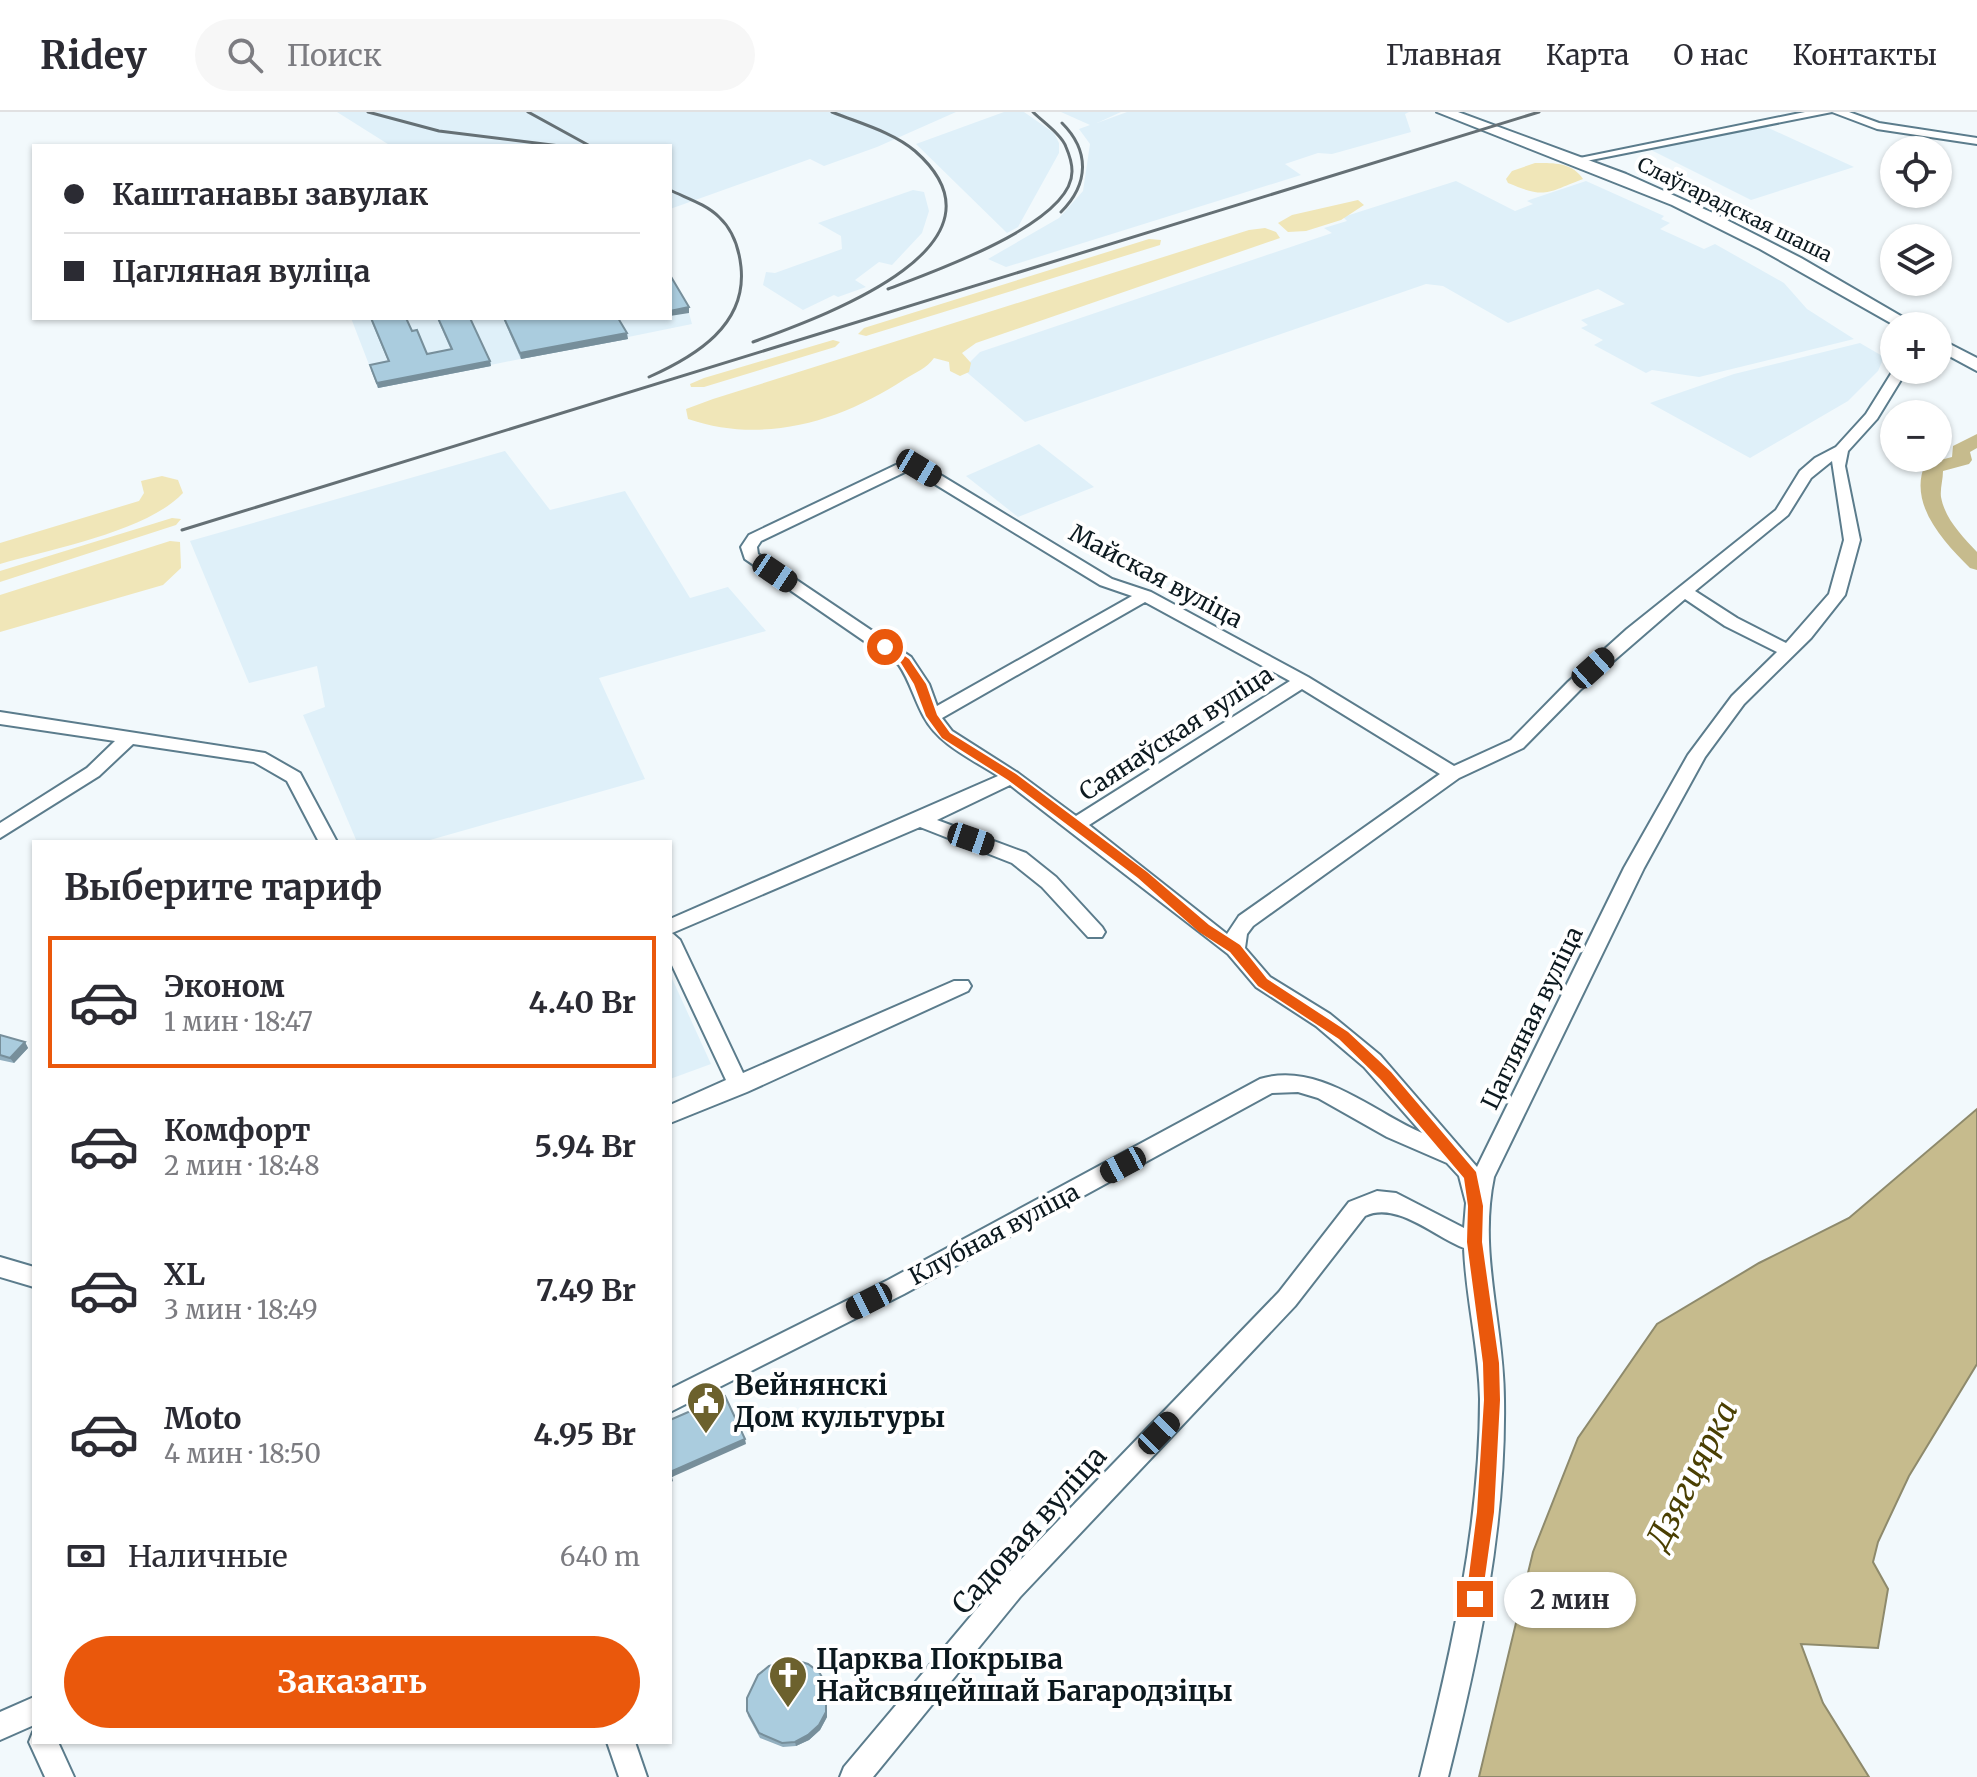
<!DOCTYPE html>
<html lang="ru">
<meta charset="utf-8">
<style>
body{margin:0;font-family:Merriweather,serif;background:#f7f7f7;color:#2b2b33;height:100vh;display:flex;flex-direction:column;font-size:30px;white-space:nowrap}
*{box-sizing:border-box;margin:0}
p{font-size:26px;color:#7c7c81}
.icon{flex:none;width:44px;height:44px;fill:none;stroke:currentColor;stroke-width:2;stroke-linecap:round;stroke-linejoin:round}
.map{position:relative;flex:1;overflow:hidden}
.side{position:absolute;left:32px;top:728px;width:640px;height:904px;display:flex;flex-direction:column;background:#fff;border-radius:0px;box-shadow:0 2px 6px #0004}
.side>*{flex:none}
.banner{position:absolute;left:32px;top:32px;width:640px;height:176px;border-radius:0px;box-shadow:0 2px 6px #0004;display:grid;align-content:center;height:176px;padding:0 32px;background:#fff}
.fabs{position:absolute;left:1880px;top:24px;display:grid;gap:16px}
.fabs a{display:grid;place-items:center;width:72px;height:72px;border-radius:50%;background:#fff;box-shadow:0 2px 6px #0004;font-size:40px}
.end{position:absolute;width:36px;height:36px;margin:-18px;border:10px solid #ea580c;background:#fff;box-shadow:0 0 0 4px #fff}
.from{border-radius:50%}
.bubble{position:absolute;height:56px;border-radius:28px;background:#fff;box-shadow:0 2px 6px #0004;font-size:26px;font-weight:700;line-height:56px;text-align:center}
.car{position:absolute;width:24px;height:48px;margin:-24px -12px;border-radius:10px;box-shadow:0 0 6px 2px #0007;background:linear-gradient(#222 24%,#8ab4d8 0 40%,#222 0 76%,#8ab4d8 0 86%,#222 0)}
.banner b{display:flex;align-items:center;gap:28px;height:76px;font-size:30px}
.banner b+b{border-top:2px solid #e1e1e2}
.banner i{width:20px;height:20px;background:#2b2b33}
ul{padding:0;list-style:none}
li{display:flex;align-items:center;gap:24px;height:132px;margin:0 16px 12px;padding:0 16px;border:4px solid transparent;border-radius:0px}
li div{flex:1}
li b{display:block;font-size:30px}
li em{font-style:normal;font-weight:700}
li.selected{border-color:#ea580c}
li>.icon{width:72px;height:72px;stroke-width:1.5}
h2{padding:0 32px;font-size:36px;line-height:96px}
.pay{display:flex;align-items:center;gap:20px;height:88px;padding:0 32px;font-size:30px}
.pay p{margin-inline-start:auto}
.button{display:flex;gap:16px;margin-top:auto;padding:16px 32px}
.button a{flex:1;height:92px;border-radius:48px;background:#ea580c;color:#fff;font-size:32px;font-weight:700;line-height:92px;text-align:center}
header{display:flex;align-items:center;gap:48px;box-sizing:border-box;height:112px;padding:0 40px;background:#fff;border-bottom:2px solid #e1e1e2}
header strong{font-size:38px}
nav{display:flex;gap:44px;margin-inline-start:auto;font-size:28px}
.search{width:560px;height:72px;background:#f7f7f7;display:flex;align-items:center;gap:20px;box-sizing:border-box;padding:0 28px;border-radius:44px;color:#7c7c81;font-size:30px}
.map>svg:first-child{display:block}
.built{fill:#dff0f9}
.green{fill:#f0e6b8}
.water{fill:#c6bb8d;stroke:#8e8a6c;stroke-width:2}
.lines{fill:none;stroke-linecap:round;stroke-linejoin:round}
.river{fill:#c6bb8d;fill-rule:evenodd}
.minor-casing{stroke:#5b7c8c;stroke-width:4}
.major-casing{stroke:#5b7c8c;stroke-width:4}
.minor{fill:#fff;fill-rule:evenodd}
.major{fill:#fff;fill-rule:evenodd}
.rail{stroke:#657075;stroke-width:3}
.wall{fill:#92afbf}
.shaded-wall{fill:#778f9b}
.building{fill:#aaccde;stroke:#778f9b;stroke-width:2}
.route{fill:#ea580c}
.labels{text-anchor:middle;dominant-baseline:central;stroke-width:8;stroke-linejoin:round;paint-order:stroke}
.far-street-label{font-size:20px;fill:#0c191f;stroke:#fff}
.street-label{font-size:24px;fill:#0c191f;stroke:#fff}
.near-poi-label{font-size:28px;font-weight:bold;fill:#0c191f;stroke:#fff;text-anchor:start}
.near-street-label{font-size:28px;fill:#0c191f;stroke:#fff}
.near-water-label{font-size:32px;font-style:italic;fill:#4a3f02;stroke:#fff}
</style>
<header>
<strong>Ridey</strong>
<div class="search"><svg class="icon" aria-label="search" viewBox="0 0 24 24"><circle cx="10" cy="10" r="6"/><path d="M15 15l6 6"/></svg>Поиск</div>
<nav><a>Главная</a><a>Карта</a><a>О нас</a><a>Контакты</a></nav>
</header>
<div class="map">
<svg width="1977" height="1665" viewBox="0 0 1977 1665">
<rect width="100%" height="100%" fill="#f2f9fc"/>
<!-- built -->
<path class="built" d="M337 0H956L877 35 824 54 810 47 670 97V34H391Z
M1004 0H1024L1054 21 1059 31V41L1018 115 1007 121 916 32Z
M1061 0H1121L1097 11 1127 0H1409L1405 2 1411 20 1332 42 1318 41 1285 52 1301 63 1006 155 988 147 1059 106 1083 79 1090 32 1079 17 1090 13Z
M1762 13 1854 55 1751 88 1651 38 1654 33Z
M1456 69 1515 99 1533 92 1527 89 1532 87 1586 69 1664 104 1661 107 1670 111 1660 117 1704 137 1715 132 1784 171 1807 197 1854 227 1699 265 1652 258 1646 261 1594 233 1603 228 1581 216 1588 213 1581 208 1625 192 1598 177 1508 211 1443 174 1426 172 1025 310 963 257 980 240 1332 121 1324 116 1347 109 1343 105Z
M913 78 924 80 929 99 922 121 892 153 879 150 855 168 866 175 838 185 834 183 803 198 763 173 766 160 775 161 842 137 841 124 818 111Z
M670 167 689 201 692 212 378 276 351 206H670Z
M1860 231 1884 245 1878 259 1848 289 1750 346 1650 291 1734 262Z
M1039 332 1094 375 1018 405 966 364Z
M505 339 550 398 625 379 690 486 728 475 766 519 599 566 645 667 423 730H357L303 603 325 595 317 554 249 571 190 429Z
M670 862 711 952 670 967Z"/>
<!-- green -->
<path class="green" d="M1535 51C1553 51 1572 50 1583 67 1546 81 1546 87 1508 71L1506 67 1512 59Z
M1358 88 1364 93 1341 108 1306 119 1288 120 1278 111 1292 103Z
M1265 116 1276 120 1280 126 976 231 962 241 971 251 969 260 960 264 950 259 949 250 934 246C927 256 915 261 905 267 841 309 764 333 688 307L686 297 713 287 1249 118Z
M1149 127 1161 128 1160 133 866 224 858 222 864 216Z
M833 228 840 230 835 235 704 275H691L690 272 704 266Z
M162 364 178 368 183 381C148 419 51 437 0 452V431L139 389 144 381 141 369Z
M172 406 181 407 176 413 0 470V459Z
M170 429 180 430 181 456 163 473 0 520V483Z"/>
<!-- water -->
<path class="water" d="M1977 997V1252L1909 1364 1878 1430 1873 1450 1888 1477 1878 1536 1801 1532 1823 1591 1869 1665H1479L1533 1440 1578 1326 1657 1212 1759 1151 1849 1106Z"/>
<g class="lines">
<!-- river -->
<path class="river" d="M1977 322V336L1970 340 1972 348 1969 352 1943 359C1943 368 1940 376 1941 385 1945 407 1962 424 1977 440V458L1970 456C1943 429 1908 392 1925 352L1952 345 1953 334Z"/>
<defs>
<path id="minor" d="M1805 0H1849L1879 11 1977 26V32L1877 17 1832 0 1576 51 1570 48Z
M1894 257 1907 258 1877 307 1848 339 1845 354 1860 428 1845 483 1811 526 1744 592 1705 645 1644 756 1494 1065C1478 1141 1504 1212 1504 1288 1506 1415 1479 1542 1448 1665H1420C1451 1542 1480 1415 1480 1287 1479 1236 1466 1187 1464 1136 1433 1124 1397 1089 1365 1104L1295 1194 1020 1485 873 1665H840L844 1655 1002 1467 1279 1180 1349 1090 1377 1079 1396 1081 1464 1116 1466 1091 1459 1064 1447 1051 1387 1025 1318 986 1298 980 1272 981 904 1182 670 1300V1277L888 1168 1260 967C1318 949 1372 999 1422 1021L1364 955 1316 914 1256 875 1228 842 1010 673 937 708 1026 741 1056 765 1102 815 1105 820 1102 825H1088L1042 775 1012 751 920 715 672 821 680 828 743 961 954 869H968L971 874 968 879 747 980 670 1011V993L726 968 670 849V807L998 664C972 647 939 633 924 605 914 587 910 569 899 553L745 447 741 435 749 423 900 351 924 353 1112 467 1151 480 1308 565 1454 654 1511 628 1568 570 1627 517 1776 398 1800 359 1815 346 1836 335 1866 302ZM1832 349 1844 428 1829 482 1786 531 1737 506 1695 479 1788 403 1811 366ZM907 359 915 360 1100 473 1132 484 937 594 929 572 911 545 758 442 757 435 761 429ZM1685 487 1725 514 1777 540 1732 584 1688 643 1624 756 1477 1055 1380 943 1330 902 1270 865 1245 836 1247 822 1253 814 1459 666 1523 636 1580 578ZM1145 490 1290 569 1076 704 1018 661 952 619 942 606ZM1302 577 1440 662 1239 804 1227 822 1089 713Z
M0 600 265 641 300 661 337 730H319L287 669 254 650 133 632 99 664 0 726V711L87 656 115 629 0 612Z
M0 1145 34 1155V1175L0 1165Z
M34 1585V1613L0 1628V1600Z
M33 1620 34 1630H58L74 1665H45L29 1630Z
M607 1630H635L647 1665H619Z"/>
<path id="major" d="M1437 0H1458L1626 62 1713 101 1801 146 1918 214H1896L1760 137 1672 93Z
M1938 226 1977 246V259L1938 238Z"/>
</defs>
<!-- minor casing -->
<use href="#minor" class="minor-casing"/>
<!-- major casing -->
<use href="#major" class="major-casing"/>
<!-- minor -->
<use href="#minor" class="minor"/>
<!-- major -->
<use href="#major" class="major"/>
<!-- rail -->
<path class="rail" d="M368 0 439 19 560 34
M528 0 590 34
M1061 100C1089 72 1090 39 1062 11
M888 177C929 161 1073 112 1072 59 1072 52 1069 42 1066 35 1062 23 1043 10 1033 0
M753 230C821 205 1023 134 915 39 893 20 859 11 832 0
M649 265C696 244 747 213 741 155 739 136 733 118 719 105 706 92 686 86 670 78
M182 418 1539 0"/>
</g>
<!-- wall -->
<path class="wall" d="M370 206H406L412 219 427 242 451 238 437 206H470L490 249 491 254 378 276 371 258 388 249Z
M503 206H618L628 227 521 247Z
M0 923 25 930 28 936 14 951 0 948Z
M826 1572 827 1605 820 1618 809 1628 796 1634 783 1635 760 1626 748 1604 747 1599Z"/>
<!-- shaded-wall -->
<path class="shaded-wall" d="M689 195V201L670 204V199Z
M627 221 628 227 521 247 520 241Z
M490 249 491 254 378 276 377 271Z
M25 930 28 936 14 951 10 946Z
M745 1327 746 1332 672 1365 673 1369 670 1371V1360Z
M826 1572 827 1605 820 1618 809 1628 796 1634 795 1630Z"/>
<!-- building -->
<path class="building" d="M670 163 689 195 670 199Z
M371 206H406L412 219 417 218 427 242 452 237 438 206H470L490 249 377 271 370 253 389 249Z
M504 206H618L627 221 520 241Z
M0 923 25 930 10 946 0 943Z
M725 1284 745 1327 670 1360 672 1364 670 1365V1308Z
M795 1548 808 1552 819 1560 826 1572V1600L819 1613 808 1623 795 1630 782 1631 759 1621 747 1599V1586L758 1563 769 1554Z"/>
<!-- route -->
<path class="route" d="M881 533H889L909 547 926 572 937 603 950 621 1016 662 1147 760 1209 813 1240 833 1267 867 1348 920 1391 960 1476 1060 1483 1094 1482 1130 1499 1251 1500 1288 1494 1400 1481 1493 1475 1495 1469 1493 1466 1487 1477 1400 1484 1288 1483 1251 1467 1130 1468 1094 1464 1066 1381 968 1339 927 1258 874 1230 840 1199 820 1138 766 1008 668 942 626 926 604 914 572 901 551 881 538Z"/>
<!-- icons -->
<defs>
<symbol id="civic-pin" viewBox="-11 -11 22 30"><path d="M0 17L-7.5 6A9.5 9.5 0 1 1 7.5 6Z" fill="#6c612d" stroke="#fff"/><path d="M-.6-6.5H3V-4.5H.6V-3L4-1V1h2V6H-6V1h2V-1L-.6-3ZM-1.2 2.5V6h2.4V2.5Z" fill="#fff"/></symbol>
<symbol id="church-pin" viewBox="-11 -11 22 30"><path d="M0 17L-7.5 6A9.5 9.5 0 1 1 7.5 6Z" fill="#6c612d" stroke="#fff"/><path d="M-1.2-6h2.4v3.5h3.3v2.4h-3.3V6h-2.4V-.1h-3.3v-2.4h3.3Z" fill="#fff"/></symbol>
</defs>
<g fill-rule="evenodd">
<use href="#civic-pin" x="684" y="1267" width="44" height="60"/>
<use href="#church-pin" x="766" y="1541" width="44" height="60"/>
</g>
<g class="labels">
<!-- far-street labels -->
<g class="far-street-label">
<text transform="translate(1735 97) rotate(26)">Слаўгарадская шаша</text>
</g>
<!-- street labels -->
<g class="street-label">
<text transform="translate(1156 464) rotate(28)">Майская вуліца</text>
<text transform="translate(1176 621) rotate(-33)">Саянаўская вуліца</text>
<text transform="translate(1532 906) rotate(-64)">Цагляная вуліца</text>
<text transform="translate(994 1122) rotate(-28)">Клубная вуліца</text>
</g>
<!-- near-poi labels -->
<g class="near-poi-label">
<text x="734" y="1273">Вейнянскі<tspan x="734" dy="32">Дом культуры</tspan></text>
<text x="816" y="1547">Царква Покрыва<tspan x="816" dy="32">Найсвяцейшай Багародзіцы</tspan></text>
</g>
<!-- near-street labels -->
<g class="near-street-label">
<text transform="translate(1029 1418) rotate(-48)">Садовая вуліца</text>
</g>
<!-- near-water labels -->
<g class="near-water-label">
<text transform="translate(1692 1363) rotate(-63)">Дзягцярка</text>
</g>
</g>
</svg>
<div class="fabs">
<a><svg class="icon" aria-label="locate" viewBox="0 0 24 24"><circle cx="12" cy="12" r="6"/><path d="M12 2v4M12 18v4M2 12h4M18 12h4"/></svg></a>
<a><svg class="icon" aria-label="layers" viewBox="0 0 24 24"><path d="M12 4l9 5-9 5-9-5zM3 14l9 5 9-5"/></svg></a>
<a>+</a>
<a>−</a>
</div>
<i class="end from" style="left:885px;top:535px"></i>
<i class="end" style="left:1475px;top:1487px"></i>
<div class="bubble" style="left:1504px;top:1460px;width:132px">2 мин</div>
<i class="car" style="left:919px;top:356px;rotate:121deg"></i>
<i class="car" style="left:775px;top:461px;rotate:124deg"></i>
<i class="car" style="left:1593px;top:556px;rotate:48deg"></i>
<i class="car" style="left:971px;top:727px;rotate:109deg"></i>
<i class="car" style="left:1123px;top:1053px;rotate:242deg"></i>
<i class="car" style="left:869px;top:1189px;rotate:243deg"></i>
<i class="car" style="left:1159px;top:1321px;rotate:44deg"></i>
<div class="banner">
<b><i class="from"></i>Каштанавы завулак</b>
<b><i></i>Цагляная вуліца</b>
</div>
<section class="side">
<h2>Выберите тариф</h2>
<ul>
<li class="selected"><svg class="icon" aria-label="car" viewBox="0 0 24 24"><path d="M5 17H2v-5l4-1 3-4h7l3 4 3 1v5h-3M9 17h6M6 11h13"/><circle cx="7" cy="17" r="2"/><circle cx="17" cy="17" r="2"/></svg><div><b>Эконом</b><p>1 мин · 18:47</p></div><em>4.40 Br</em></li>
<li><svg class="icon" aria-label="car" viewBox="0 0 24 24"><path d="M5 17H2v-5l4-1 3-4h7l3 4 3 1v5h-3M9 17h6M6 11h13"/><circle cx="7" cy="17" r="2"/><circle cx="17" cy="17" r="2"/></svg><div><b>Комфорт</b><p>2 мин · 18:48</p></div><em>5.94 Br</em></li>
<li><svg class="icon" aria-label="car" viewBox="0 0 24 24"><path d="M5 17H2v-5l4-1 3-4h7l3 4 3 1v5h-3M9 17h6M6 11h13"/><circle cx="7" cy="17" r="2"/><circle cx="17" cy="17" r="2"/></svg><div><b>XL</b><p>3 мин · 18:49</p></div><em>7.49 Br</em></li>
<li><svg class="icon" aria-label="car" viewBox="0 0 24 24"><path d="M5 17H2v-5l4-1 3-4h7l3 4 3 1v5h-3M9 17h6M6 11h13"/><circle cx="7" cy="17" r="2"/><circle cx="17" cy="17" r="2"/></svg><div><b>Moto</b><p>4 мин · 18:50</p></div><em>4.95 Br</em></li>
</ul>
<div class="pay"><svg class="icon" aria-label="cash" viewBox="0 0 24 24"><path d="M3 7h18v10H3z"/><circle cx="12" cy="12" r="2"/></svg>Наличные<p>640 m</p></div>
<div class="button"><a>Заказать</a></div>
</section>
</div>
